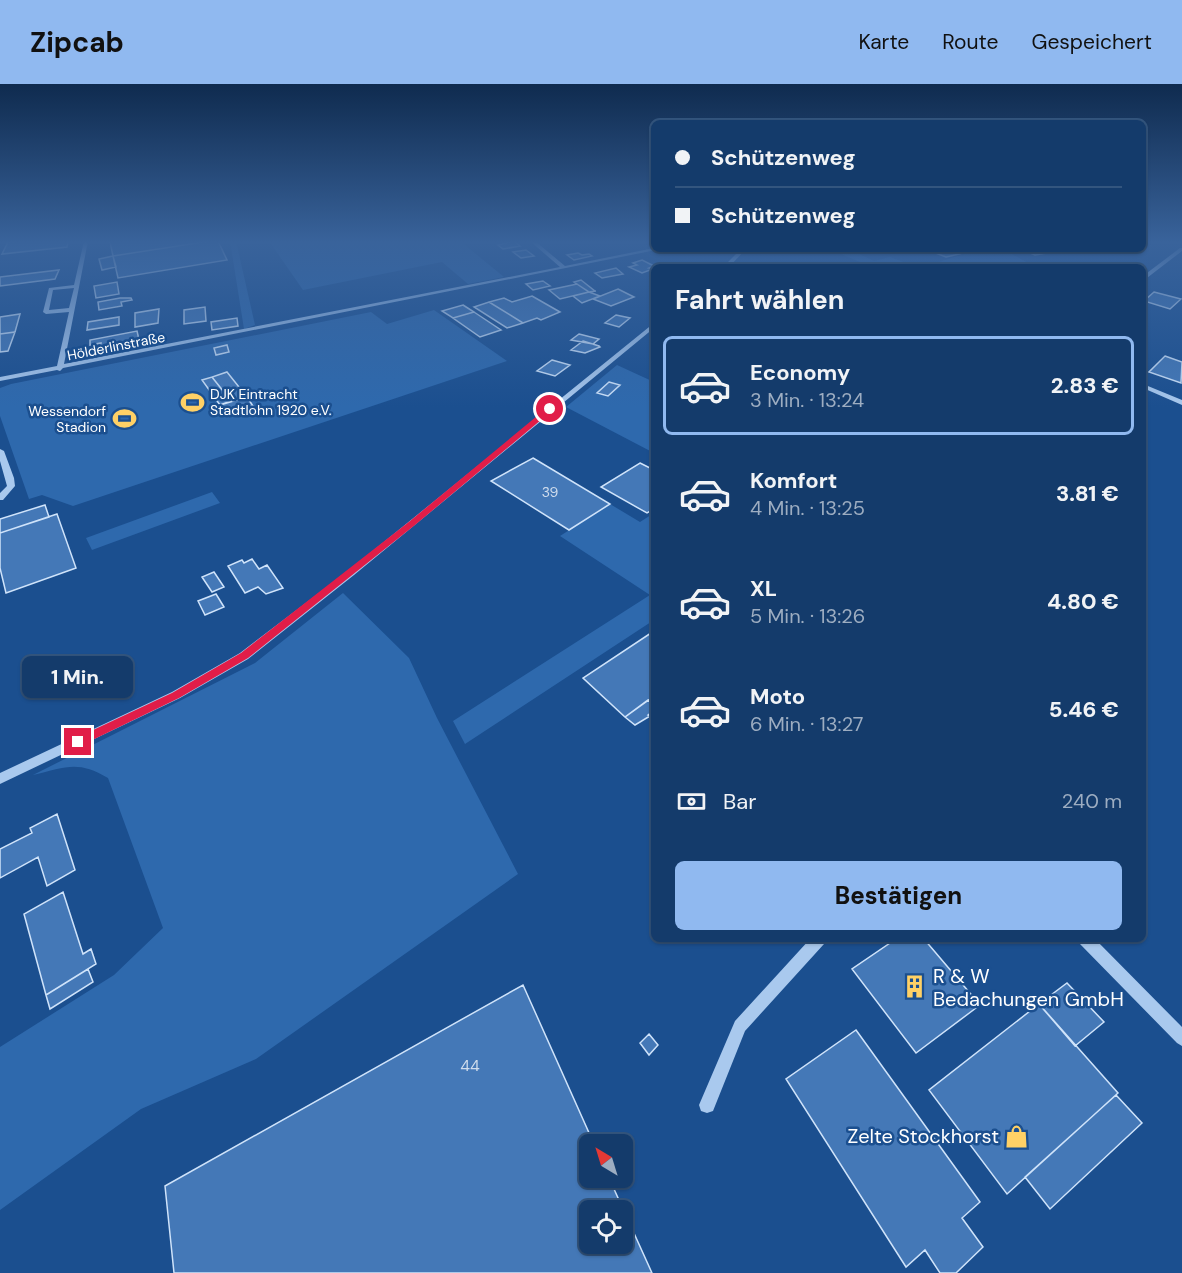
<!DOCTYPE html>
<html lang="de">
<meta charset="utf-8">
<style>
body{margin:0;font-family:"DM Sans",sans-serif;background:#1d4271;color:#f1f3f6;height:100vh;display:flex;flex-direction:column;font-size:22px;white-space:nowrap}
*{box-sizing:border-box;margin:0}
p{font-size:20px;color:#9dadc1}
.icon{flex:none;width:33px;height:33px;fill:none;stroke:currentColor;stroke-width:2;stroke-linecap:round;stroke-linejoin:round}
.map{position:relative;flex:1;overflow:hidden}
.panel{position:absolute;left:651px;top:180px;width:495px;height:678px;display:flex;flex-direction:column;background:#143b6b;border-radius:9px;box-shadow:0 2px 4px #0004,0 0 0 2px #33557e}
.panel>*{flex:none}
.hud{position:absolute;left:651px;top:36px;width:495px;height:132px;border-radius:9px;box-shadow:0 2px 4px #0004,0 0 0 2px #33557e;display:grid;align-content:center;height:132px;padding:0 24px;background:#143b6b}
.needle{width:39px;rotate:322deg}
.controls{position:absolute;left:579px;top:1050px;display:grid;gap:12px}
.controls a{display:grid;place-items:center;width:54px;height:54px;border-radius:9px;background:#143b6b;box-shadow:0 2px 4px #0004,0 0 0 2px #33557e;font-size:30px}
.end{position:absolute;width:27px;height:27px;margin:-14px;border:8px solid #e11d48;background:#fff;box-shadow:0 0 0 3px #fff}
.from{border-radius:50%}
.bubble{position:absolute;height:42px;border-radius:9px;background:#143b6b;box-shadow:0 2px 4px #0004,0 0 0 2px #33557e;font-size:20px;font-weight:800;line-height:42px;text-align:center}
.hud b{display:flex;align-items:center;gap:21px;height:57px;font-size:22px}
.hud b+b{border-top:2px solid #33557e}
.hud i{width:15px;height:15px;background:#f1f3f6}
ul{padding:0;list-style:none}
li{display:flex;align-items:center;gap:18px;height:99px;margin:0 12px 9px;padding:0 12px;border:3px solid transparent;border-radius:9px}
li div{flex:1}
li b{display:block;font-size:22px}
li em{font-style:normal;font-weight:800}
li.current{border-color:#90b9f0}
li>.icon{width:54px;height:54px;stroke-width:1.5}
h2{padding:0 24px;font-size:27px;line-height:72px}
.pay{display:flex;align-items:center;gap:15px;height:66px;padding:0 24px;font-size:22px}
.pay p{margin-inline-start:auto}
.cta{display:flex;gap:12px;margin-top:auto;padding:12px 24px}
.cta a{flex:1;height:69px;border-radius:9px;background:#90b9f0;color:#111;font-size:24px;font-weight:800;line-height:69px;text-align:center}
header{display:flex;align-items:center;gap:36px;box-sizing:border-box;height:84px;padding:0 30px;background:#90b9f0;color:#111}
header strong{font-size:28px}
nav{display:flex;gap:33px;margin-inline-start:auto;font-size:21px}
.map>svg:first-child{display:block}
.green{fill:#2e69ad}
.building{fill:#4478b7;stroke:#cfe3fa;stroke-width:1.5;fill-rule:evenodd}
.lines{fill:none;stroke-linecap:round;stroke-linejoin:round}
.minor{fill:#a9c9ee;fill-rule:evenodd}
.route{fill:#e11d48}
.labels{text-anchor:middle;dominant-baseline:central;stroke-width:5;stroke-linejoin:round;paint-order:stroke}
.far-street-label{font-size:14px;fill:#fff;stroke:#1b4f8f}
.far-poi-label{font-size:14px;fill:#fff;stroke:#1b4f8f;text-anchor:start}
.number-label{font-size:14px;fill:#d0dded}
.near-number-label{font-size:16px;fill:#d0dded}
.near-poi-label{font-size:20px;fill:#fff;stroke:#1b4f8f;text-anchor:start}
</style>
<header>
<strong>Zipcab</strong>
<nav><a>Karte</a><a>Route</a><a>Gespeichert</a></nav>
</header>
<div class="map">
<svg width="1182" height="1189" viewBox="0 0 1182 1189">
<rect width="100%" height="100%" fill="#1b4f8f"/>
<!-- green -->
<path class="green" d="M230 157H236L255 241 244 245Z
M269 157H460L504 193 468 200 442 178 303 206Z
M829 165H852L851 166 874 177 890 173 917 183H872Z
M955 165H1003L1028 179 1021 183H923L964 170Z
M434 226 507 277 73 422 42 411 29 415 0 332V304L11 300 371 228 387 240Z
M617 281 654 298V369L566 323Z
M212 408 220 419 92 466 86 454Z
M610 420 640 438 654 429V536L465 660 453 637 650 511 560 452Z
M343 509 409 574 437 634 518 790 256 975 141 1025 0 1126V963L114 891 163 844 108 694C78 676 66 683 33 691L255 579Z"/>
<!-- building -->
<path class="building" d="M20 157H68L67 163 2 170 8 158Z
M115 157H210L113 172 110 158Z
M210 157H218L227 176 118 194 113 172Z
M514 157 520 162 503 165 498 161Z
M925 165H945L959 170 946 173Z
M1052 165H1071L1035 171 1030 169Z
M526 166 534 172 521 174 513 168Z
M578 169 582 171 589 170 592 172 574 176 567 171Z
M113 172 116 183 102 186 99 175Z
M642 176 654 182 649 184 653 185 642 189 629 183 637 181 633 179Z
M616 184 623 190 602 194 595 189Z
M59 186 55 195 0 202V193Z
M581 196 595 207H596L589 208 574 198Z
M543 197 550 202 533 206 526 200Z
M117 198 119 210 96 214 94 202Z
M577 200 589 208 560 215 549 206Z
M618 205 634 213 611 222 593 215Z
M589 208 600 212 582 219 573 212Z
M1154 208 1181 215 1170 225 1144 217Z
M532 212 560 228 541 236 537 234 523 239 489 218 504 214 512 218Z
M120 214H131L132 216 121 218 122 222 99 226 98 218Z
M489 218 523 239 507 244 474 223Z
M463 221 474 228 453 234 442 227Z
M205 223 206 237 184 240V226Z
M159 225 158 239 135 243V229Z
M474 228 501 246 480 253 453 234Z
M20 230 15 248 0 250V233Z
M616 231 630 234 619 243 605 239Z
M119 233V241L87 246 88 238Z
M237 234 238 242 212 246 211 238Z
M137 247 140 260 115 265V262L108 263V261L101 262V259L90 261V256Z
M15 248 8 267 0 268V250Z
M579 250 599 255 593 260 571 256Z
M583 257 599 262 600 263 585 269 571 266Z
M227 261 229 268 216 271 214 264Z
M1165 272 1182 278 1181 299 1149 288Z
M552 276 570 281 555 292 537 287Z
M227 288 247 313 231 317 212 293Z
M212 293 231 317 220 321 202 296Z
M609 298 620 301 608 312 597 309Z
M247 313 253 322 226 330 220 321Z
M533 374 610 420 569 446 491 397Z
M640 379 654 386V425L647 429 601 403Z
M45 421 49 433 0 449V435Z
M57 430 76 484 6 509 0 484V449Z
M252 475 259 485 267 481 283 504 266 510 258 503 245 509 228 482 242 476 244 479Z
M214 488 224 503 212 508 202 493Z
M216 510 224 523 205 531 198 517Z
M654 547V612L625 633 583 594Z
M648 616 654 621V626L648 631 650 632 635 641 625 633Z
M57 730 75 786 47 802 38 773 0 794V765L32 749 30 744Z
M63 808 83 870 91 865 96 880 46 911 24 830Z
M896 855H924L980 921 916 969 852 885Z
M88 885 93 898 50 925 46 911Z
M1067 899 1104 938 1075 962 1039 920Z
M523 901 594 1060H590V1094H609L652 1189H174L165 1102ZM590 1126H622V1160H590Z
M1039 920 1118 1009 1007 1110 929 1006Z
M856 946 980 1118 962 1134 983 1163 956 1189H940L925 1166 906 1183 786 995Z
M649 950 658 961 649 971 640 959Z
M1116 1011 1142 1039 1050 1125 1025 1093Z"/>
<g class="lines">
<!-- minor -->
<path class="minor" d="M84 157H88L64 280 560 183 530 157H535L565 182 654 164 661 165 63 284 60 287 57 286 0 297V293L57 282 69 228 46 230 43 228 49 204 74 201ZM74 204 69 224 49 226 53 206Z
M1180 164H1182V167L1143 197V192Z
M741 165H746L729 183H723Z
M654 239V244L354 491 248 575 180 614 0 700V689L172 608 240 569 348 487Z
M1143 300 1182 316V321L1143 304Z
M0 365 4 367 14 394 15 402 3 416H0V409L7 402 0 377Z
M810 855H826L824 860 745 947 713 1027 707 1029 701 1027 699 1021 735 937Z
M1078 855H1095L1182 943V962L1177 959 1080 860Z"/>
</g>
<!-- sky -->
<linearGradient id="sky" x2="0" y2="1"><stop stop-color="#0f2b4f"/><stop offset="0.49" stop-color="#39639b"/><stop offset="1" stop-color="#39639b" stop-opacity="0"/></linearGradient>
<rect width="1182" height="323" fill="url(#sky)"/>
<!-- route -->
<path class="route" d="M548 323 554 325 415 441 248 574 179 614 82 661H74V655L172 609 241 569 410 437Z"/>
<!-- icons -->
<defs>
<symbol id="stadium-bare" viewBox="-9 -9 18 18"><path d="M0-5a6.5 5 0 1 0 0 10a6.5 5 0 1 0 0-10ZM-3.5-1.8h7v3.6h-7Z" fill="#ffd166" stroke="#1b4f8f" stroke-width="2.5" paint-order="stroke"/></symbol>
<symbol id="building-bare" viewBox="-9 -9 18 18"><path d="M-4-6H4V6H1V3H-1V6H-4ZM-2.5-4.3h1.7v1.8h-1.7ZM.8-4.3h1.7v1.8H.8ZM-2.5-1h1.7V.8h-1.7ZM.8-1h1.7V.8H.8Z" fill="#ffd166" stroke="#1b4f8f" stroke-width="2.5" paint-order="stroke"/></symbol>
<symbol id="shop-bare" viewBox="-9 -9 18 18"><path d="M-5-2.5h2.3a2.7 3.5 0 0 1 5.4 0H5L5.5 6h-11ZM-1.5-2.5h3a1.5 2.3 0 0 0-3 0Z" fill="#ffd166" stroke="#1b4f8f" stroke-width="2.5" paint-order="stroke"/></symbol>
</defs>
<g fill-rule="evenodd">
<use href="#stadium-bare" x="176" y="302" width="33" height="33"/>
<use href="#stadium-bare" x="108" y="318" width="33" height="33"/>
<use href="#building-bare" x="898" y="886" width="33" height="33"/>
<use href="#shop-bare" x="1000" y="1036" width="33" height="33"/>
</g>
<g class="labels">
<!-- far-street labels -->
<g class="far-street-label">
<text transform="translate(116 262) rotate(-11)">Hölderlinstraße</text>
</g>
<!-- far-poi labels -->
<g class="far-poi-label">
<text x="210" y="310">DJK Eintracht<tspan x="210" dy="16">Stadtlohn 1920 e.V.</tspan></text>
<text x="106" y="327" text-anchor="end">Wessendorf<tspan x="106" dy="16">Stadion</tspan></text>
</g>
<!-- number labels -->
<g class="number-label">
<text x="550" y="408">39</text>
</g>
<!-- near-number labels -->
<g class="near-number-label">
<text x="470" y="981">44</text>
</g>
<!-- near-poi labels -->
<g class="near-poi-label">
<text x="933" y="892">R &amp; W<tspan x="933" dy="23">Bedachungen GmbH</tspan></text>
<text x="999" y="1052" text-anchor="end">Zelte Stockhorst</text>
</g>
</g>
</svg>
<div class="controls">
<a><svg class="needle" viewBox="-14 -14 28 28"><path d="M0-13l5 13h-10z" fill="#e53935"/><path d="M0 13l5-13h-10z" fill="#9dadc1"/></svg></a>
<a><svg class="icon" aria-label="locate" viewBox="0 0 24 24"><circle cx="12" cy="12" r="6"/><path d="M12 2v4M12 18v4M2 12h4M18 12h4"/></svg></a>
</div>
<i class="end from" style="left:550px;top:325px"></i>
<i class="end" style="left:78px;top:658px"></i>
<div class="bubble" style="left:22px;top:572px;width:111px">1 Min.</div>
<div class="hud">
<b><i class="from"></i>Schützenweg</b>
<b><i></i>Schützenweg</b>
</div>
<section class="panel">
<h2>Fahrt wählen</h2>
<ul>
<li class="current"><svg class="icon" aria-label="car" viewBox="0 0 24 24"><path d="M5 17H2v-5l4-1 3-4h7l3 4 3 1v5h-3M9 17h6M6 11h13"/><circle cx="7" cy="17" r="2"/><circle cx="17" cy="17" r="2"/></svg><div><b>Economy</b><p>3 Min. · 13:24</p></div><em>2.83 €</em></li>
<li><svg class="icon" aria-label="car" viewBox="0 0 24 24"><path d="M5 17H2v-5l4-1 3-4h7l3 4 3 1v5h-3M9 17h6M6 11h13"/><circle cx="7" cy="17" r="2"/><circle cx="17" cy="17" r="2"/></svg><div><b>Komfort</b><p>4 Min. · 13:25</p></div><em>3.81 €</em></li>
<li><svg class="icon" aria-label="car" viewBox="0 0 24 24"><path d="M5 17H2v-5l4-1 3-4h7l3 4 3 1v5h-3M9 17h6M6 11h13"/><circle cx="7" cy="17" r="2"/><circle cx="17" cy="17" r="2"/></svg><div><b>XL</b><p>5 Min. · 13:26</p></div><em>4.80 €</em></li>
<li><svg class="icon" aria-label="car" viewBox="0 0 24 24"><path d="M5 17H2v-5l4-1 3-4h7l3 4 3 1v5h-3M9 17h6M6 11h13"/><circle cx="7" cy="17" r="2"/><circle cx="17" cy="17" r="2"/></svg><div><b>Moto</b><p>6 Min. · 13:27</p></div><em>5.46 €</em></li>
</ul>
<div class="pay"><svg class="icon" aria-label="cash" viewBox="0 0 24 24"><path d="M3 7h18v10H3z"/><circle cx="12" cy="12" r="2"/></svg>Bar<p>240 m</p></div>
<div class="cta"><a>Bestätigen</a></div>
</section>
</div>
